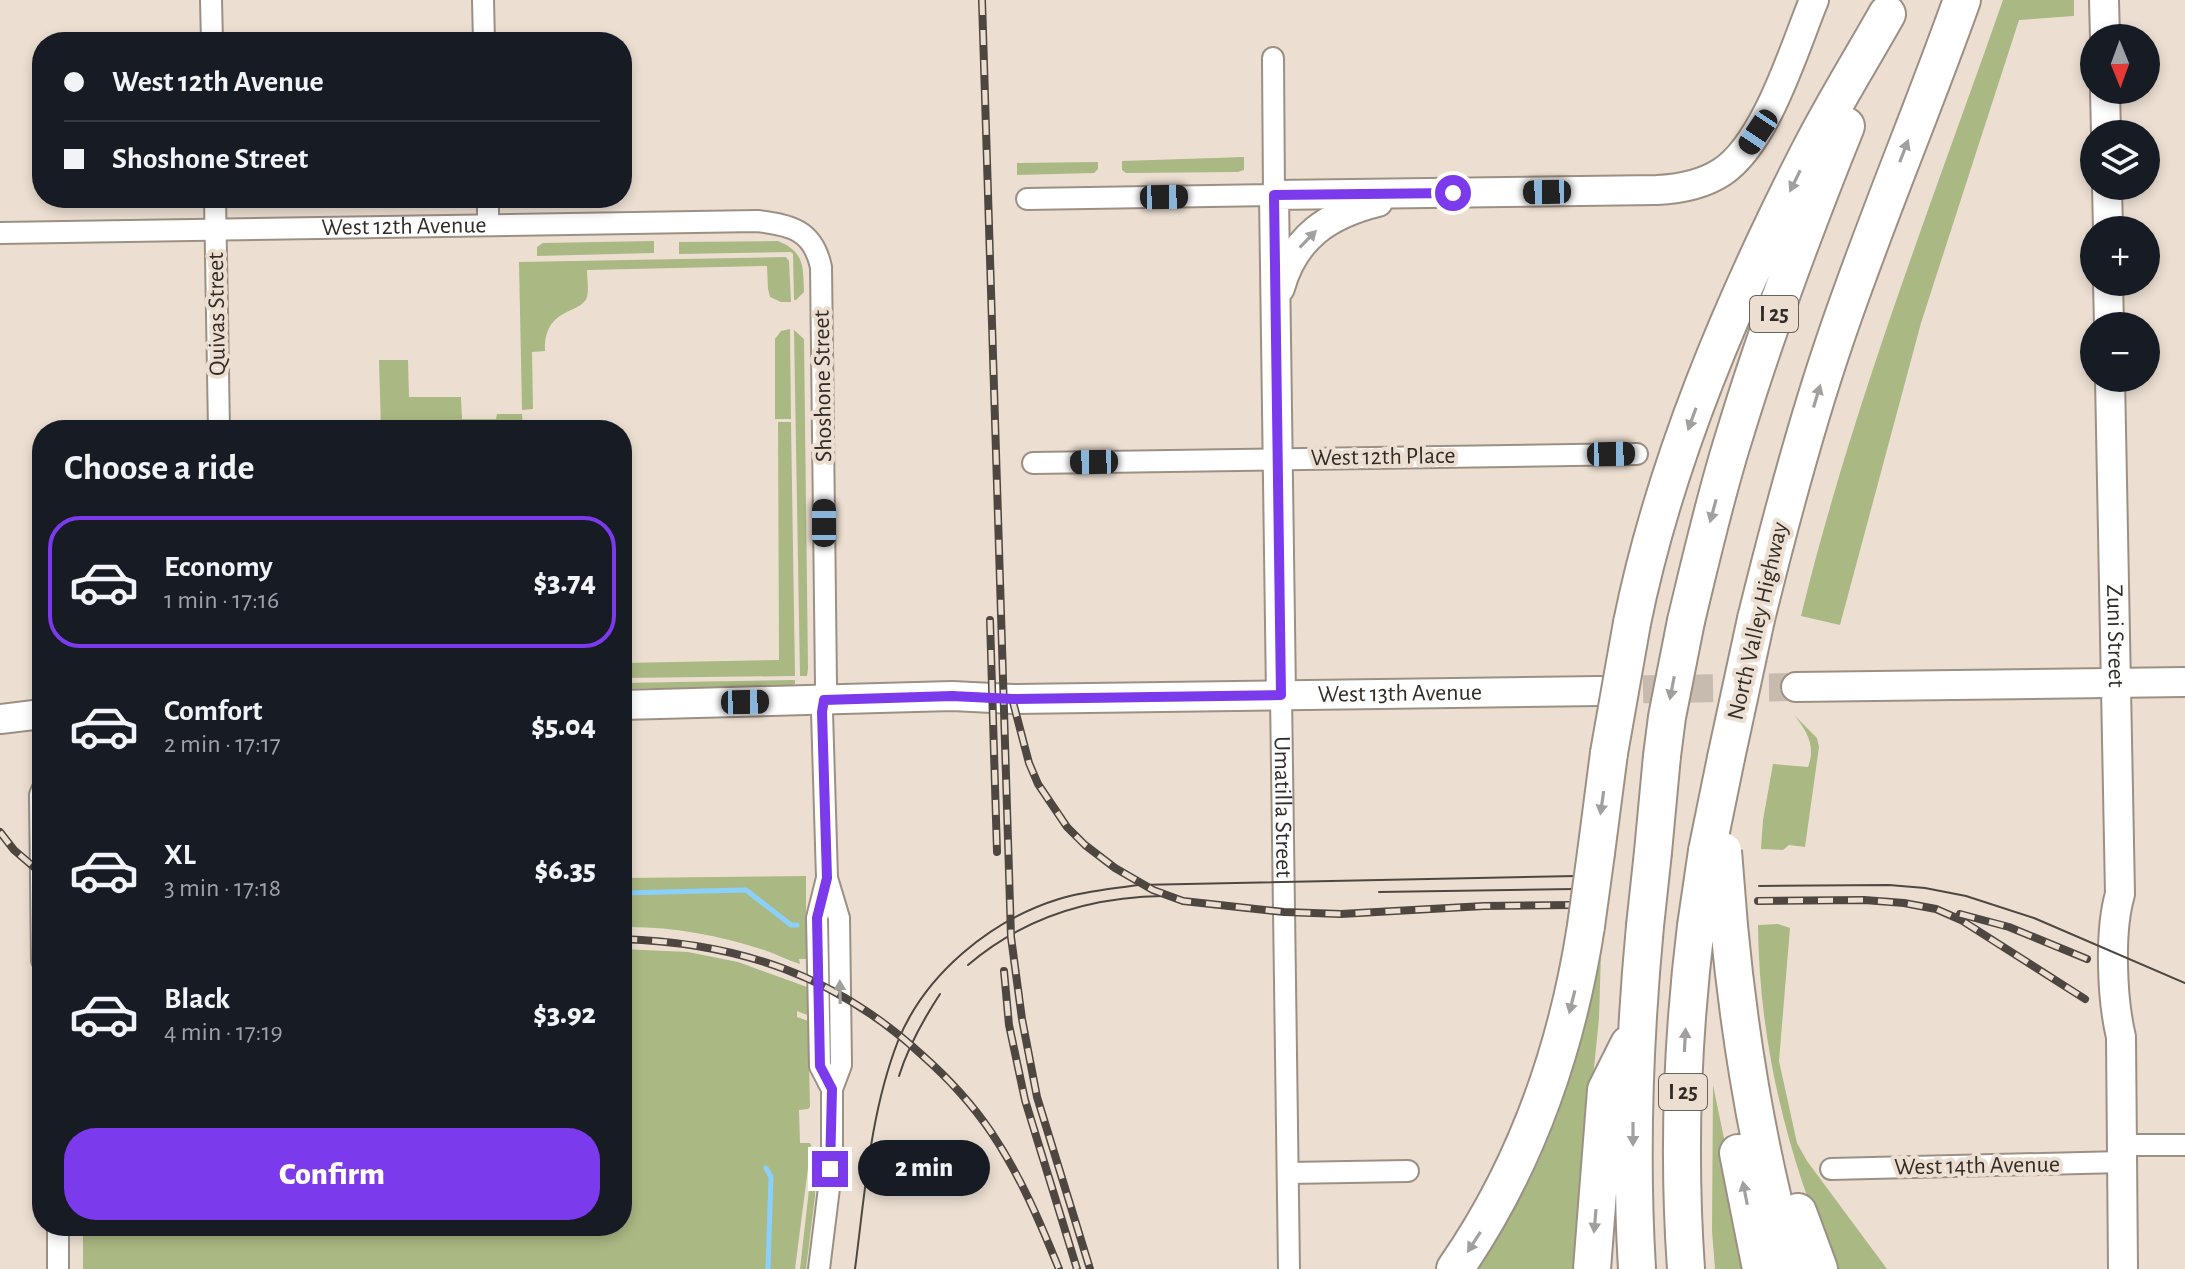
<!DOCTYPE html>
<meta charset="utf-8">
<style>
body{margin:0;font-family:"Alegreya Sans",sans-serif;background:#242831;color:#f1f3f6;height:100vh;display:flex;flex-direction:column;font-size:30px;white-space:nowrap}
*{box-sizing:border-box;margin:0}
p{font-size:26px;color:#9ea1a6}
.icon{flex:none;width:44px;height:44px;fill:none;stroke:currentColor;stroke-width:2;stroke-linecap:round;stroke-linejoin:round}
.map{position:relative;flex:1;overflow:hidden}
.sheet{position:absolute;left:32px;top:420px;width:600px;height:816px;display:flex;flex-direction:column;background:#171b24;border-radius:32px;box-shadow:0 4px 12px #0003}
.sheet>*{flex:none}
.hud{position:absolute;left:32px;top:32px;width:600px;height:176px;border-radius:32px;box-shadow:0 4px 12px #0003;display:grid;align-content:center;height:176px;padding:0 32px;background:#171b24}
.needle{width:52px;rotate:179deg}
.controls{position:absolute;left:2080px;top:24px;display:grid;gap:16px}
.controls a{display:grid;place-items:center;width:80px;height:80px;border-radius:50%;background:#171b24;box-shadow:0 4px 12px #0003;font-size:40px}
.end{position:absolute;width:36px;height:36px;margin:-18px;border:10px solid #7c3aed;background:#fff;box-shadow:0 0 0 4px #fff}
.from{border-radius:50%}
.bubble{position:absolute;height:56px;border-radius:28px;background:#171b24;box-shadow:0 4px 12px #0003;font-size:26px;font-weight:800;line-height:56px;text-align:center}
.car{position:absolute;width:24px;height:48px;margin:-24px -12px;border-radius:10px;box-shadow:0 0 6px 2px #0007;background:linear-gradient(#222 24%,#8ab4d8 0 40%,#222 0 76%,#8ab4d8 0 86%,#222 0)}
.hud b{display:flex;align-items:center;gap:28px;height:76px;font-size:30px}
.hud b+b{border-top:2px solid #363941}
.hud i{width:20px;height:20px;background:#f1f3f6}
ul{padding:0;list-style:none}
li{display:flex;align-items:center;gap:24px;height:132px;margin:0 16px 12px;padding:0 16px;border:4px solid transparent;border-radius:32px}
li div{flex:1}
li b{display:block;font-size:30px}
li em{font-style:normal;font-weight:800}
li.active{border-color:#7c3aed}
li>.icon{width:72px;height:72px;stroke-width:1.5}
h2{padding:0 32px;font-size:36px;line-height:96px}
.cta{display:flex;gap:16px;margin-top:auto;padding:16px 32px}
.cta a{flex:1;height:92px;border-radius:32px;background:#7c3aed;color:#fff;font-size:32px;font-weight:800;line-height:92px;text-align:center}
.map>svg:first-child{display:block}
.green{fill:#aab883}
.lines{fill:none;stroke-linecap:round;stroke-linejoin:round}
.stream{stroke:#8bd0fa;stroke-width:5}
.secondary-tunnel{stroke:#c7bbb0;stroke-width:28;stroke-dasharray:28 14;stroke-linecap:butt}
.street-casing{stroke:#9c9084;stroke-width:24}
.secondary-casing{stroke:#9c9084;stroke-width:32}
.highway-casing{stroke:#9c9084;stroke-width:40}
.street{stroke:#fff;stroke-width:20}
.secondary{stroke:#fff;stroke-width:28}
.highway{stroke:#fff;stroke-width:36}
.tram{stroke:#4e4741;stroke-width:2}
.rail-casing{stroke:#4e4741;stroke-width:8}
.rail{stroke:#ecdfd2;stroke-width:5;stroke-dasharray:15;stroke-linecap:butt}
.highway-bridge-casing{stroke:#9c9084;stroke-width:40;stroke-linecap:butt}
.highway-bridge{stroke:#fff;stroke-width:36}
.oneway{fill:#a2a09e}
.route{stroke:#7c3aed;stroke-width:10}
.labels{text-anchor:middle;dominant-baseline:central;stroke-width:8;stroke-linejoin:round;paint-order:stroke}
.shield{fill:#ecdfd2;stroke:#69625a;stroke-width:2}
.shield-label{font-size:22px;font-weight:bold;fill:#312c27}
.street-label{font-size:24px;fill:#312c27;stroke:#ecdfd2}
</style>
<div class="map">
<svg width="2185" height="1269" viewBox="0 0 2185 1269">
<rect width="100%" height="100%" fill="#ecdfd2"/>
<!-- green -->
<path class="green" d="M2003 0H2074V16L2019 20 1921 323 1840 625 1801 616C1852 406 1932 203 2003 0Z
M1244 157V170L1238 172 1126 173 1122 170V161Z
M1098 162V169L1094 173 1017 175V163Z
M654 241V253L537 256V247L543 243Z
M778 241C805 252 803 267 804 292L796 300H794L793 254 791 252 679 254V242Z
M786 257 789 261 791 302H781L770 297 768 289 767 266 587 270C587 277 589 289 587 297 581 315 544 306 545 351L532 352 533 409 522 410 519 262Z
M790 329 791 419H775V339L781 331Z
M794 330 804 339 808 669 807 676H800Z
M379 360H408L409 397H461L462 419H496L497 414H522L523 430H381Z
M778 422H791L795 676 622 678V663L779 660Z
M795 680V684L789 686 622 689V683Z
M1794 715 1817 738 1819 747 1805 847 1789 845 1783 850 1761 849 1763 820 1773 764 1808 767C1816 746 1807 731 1794 715Z
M806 876V959H799L800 964C787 960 776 954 764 950 719 935 669 926 622 927V878Z
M1778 924 1790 928 1779 1061 1797 1143 1807 1161 1887 1269H1836C1788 1161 1759 1044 1758 925Z
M622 949 688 952 738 962 807 987V1015L797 1011V1017L808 1021 810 1107 808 1109 799 1110 800 1143H810L811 1145 795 1269H83V1226H622Z
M1601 953 1599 1018 1587 1138 1580 1269H1478C1519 1208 1551 1142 1572 1071 1578 1052 1583 1032 1587 1012 1591 993 1593 971 1601 953Z
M1713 1085 1751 1269H1715L1712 1231Z
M816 1150 815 1196 806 1269H800L813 1154Z"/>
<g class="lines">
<!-- stream -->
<path class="stream" d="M622 893 746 890 791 925H797
M766 1168 771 1177 768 1269"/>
<!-- secondary-tunnel -->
<path class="secondary-tunnel" d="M1601 690 1796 687"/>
<defs>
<g id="street">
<path d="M211 0 212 42"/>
<path d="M483 0 484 42"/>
<path d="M215 198 219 430"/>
<path d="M488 198V225"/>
<path d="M1027 199 1274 195 1273 58"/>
<path id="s1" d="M0 233 757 221C791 225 813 230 821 267L826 685 822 712 827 878 817 918 820 1066 832 1089"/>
<path d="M1033 463 1637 454"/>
<path id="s2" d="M1281 695 1289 1269"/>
<path d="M42 790 40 795 42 960"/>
<path d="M2122 1145H2185"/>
<path d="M1831 1169 2122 1162"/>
<path d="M1288 1173 1408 1171"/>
<path d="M58 1226V1269"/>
<path d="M819 1269 829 1188 832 1151V1089L841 1065 839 918 827 878"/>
</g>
<g id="secondary">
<path d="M2104 0 2105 38"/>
<path d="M2105 90 2106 134"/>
<path d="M2107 186 2108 230"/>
<path d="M2108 282 2109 326"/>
<path d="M1280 288C1294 237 1329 214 1378 202"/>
<path id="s3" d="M2110 378 2120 894C2109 932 2112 999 2121 1037L2123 1269"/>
<path d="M1796 687 2185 682"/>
<path d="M1281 695 1274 195 1657 190C1680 189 1702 185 1722 172 1766 143 1794 49 1814 0"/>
<path id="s4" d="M622 705 952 696 1013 699 1600 691"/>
<path d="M0 719 42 714"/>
</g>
<path id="highway" d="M1756 619C1779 526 1803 434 1834 343 1873 227 1921 115 1962 0
M1686 621C1701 559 1715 497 1734 437 1766 331 1805 228 1846 126
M1632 623C1665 460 1734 299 1809 152 1833 105 1861 60 1887 14
M1707 851 1726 758
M1653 852 1662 756
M1596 853 1609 753
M1729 926C1740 1042 1759 1156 1791 1269
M1738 1153 1761 1269
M1798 1212 1819 1269
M1455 1269C1527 1165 1567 1049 1586 926
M1592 1269 1606 1090 1629 1044
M1637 1269C1630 1152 1634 1043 1645 926
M1686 1269C1678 1154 1682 1040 1696 926"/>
</defs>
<!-- street casing -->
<use href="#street" class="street-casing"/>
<!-- secondary casing -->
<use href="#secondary" class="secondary-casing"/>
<!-- highway casing -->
<use href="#highway" class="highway-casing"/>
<!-- street -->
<use href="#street" class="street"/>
<!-- secondary -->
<use href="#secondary" class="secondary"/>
<!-- highway -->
<use href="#highway" class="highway"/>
<!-- tram -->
<path class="tram" d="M1759 886 1889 885 1925 888 1966 896 2034 918 2185 983
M1379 892 1574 889
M968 965C1023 918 1091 897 1163 896
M899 1076C908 1047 923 1020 940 994
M855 1269C865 1193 870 1113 898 1041 925 974 991 920 1059 899 1085 891 1112 889 1138 885L1576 876"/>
<defs>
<path id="rail" d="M982 0 1011 937 1022 1019 1037 1097 1090 1269
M990 620 997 852
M1013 702 1029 763 1038 784 1067 827 1085 845 1115 868 1153 890 1183 901 1284 912 1341 914 1484 906 1572 905
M0 832 14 850 42 874
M1758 901 1864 900 1904 903 1936 909 1961 920 2085 999
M1960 914 2009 927 2087 959
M622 939C739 943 835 975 922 1055 948 1078 972 1104 991 1132 1020 1175 1040 1222 1059 1269
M1004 971 1009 1025 1025 1100 1077 1269"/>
</defs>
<!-- rail casing -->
<use href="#rail" class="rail-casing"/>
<!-- rail -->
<use href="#rail" class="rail"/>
<defs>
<path id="highway-bridge" d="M1609 753 1632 623
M1662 756 1667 717 1686 621
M1726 758 1756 619
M1723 851 1729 926
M1586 926 1596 853
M1645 926 1653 852
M1696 926 1707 851"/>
</defs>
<!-- highway-bridge casing -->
<use href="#highway-bridge" class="highway-bridge-casing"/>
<!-- highway-bridge -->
<use href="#highway-bridge" class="highway-bridge"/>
</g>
<!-- one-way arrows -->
<defs><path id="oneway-solid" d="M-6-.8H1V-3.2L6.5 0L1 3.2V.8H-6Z" transform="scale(2)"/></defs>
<g class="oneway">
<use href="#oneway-solid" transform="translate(1904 151) rotate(-69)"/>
<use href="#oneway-solid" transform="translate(1795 181) rotate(116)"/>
<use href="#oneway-solid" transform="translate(1308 239) rotate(-46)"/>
<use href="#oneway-solid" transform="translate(1817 396) rotate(-73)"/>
<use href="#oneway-solid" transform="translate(1692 419) rotate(110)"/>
<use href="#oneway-solid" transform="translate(1713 511) rotate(105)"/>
<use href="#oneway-solid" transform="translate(1672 688) rotate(101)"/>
<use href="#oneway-solid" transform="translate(1602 803) rotate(98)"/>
<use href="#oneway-solid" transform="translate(840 992) rotate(-91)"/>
<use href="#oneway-solid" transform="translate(1572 1002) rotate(104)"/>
<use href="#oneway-solid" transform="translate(1685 1040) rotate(-87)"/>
<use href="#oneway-solid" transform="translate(1633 1134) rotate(90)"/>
<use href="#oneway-solid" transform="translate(1745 1193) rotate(-101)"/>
<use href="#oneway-solid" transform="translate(1595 1221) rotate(95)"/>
<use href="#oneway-solid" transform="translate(1474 1242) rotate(123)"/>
</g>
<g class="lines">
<!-- route -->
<path class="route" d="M830 1169 832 1089 820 1066 817 918 827 878 822 712 824 700 952 696 1013 699 1281 695 1274 195 1453 193"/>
</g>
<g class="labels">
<!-- shield labels -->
<g class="shield">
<rect x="1750" y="296" width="48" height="36" rx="6"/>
<rect x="1659" y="1074" width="48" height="36" rx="6"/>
</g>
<g class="shield-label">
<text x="1774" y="314">I 25</text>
<text x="1683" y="1092">I 25</text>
</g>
<!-- street labels -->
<g class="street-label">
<text stroke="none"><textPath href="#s1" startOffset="404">West 12th Avenue</textPath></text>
<text transform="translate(217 314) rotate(-91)">Quivas Street</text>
<text transform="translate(823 386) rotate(-91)">Shoshone Street</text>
<text transform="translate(1383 457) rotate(-1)">West 12th Place</text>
<text transform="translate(1758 621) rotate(-77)">North Valley Highway</text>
<text stroke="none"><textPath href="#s3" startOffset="258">Zuni Street</textPath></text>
<text stroke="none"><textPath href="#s4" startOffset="778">West 13th Avenue</textPath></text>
<text stroke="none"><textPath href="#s2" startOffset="112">Umatilla Street</textPath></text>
<text transform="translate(1977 1166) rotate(-1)">West 14th Avenue</text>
</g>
</g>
</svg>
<div class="controls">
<a><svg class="needle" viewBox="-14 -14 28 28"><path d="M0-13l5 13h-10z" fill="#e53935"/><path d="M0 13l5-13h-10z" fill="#9ea1a6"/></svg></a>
<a><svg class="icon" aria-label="layers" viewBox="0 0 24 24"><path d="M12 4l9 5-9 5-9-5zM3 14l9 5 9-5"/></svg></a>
<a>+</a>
<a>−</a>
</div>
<i class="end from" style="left:1453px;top:193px"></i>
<i class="end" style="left:830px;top:1169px"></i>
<div class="bubble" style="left:858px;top:1140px;width:132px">2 min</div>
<i class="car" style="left:1758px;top:132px;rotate:214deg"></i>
<i class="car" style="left:1547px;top:192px;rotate:269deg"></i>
<i class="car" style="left:1164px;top:197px;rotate:89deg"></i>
<i class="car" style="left:1611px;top:454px;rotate:89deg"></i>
<i class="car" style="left:1094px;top:462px;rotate:269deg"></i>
<i class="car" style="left:824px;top:523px;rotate:0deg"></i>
<i class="car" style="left:745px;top:702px;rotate:89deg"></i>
<div class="hud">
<b><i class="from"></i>West 12th Avenue</b>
<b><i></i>Shoshone Street</b>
</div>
<section class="sheet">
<h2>Choose a ride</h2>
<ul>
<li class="active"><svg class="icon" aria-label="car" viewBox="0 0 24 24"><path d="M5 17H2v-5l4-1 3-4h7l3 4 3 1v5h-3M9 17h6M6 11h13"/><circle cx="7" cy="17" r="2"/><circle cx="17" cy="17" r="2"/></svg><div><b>Economy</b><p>1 min · 17:16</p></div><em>$3.74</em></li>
<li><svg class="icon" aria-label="car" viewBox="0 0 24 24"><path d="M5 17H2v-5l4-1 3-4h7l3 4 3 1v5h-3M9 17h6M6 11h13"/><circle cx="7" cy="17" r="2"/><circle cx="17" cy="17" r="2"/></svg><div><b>Comfort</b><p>2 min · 17:17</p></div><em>$5.04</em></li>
<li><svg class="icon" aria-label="car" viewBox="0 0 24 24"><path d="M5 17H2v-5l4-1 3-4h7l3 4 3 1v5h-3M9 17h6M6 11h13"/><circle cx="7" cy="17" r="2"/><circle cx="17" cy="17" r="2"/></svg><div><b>XL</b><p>3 min · 17:18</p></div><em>$6.35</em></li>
<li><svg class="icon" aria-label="car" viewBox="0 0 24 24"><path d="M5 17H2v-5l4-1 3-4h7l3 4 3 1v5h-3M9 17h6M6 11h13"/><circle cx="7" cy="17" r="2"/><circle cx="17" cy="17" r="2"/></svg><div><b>Black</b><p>4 min · 17:19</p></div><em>$3.92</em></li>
</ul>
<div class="cta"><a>Confirm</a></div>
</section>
</div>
